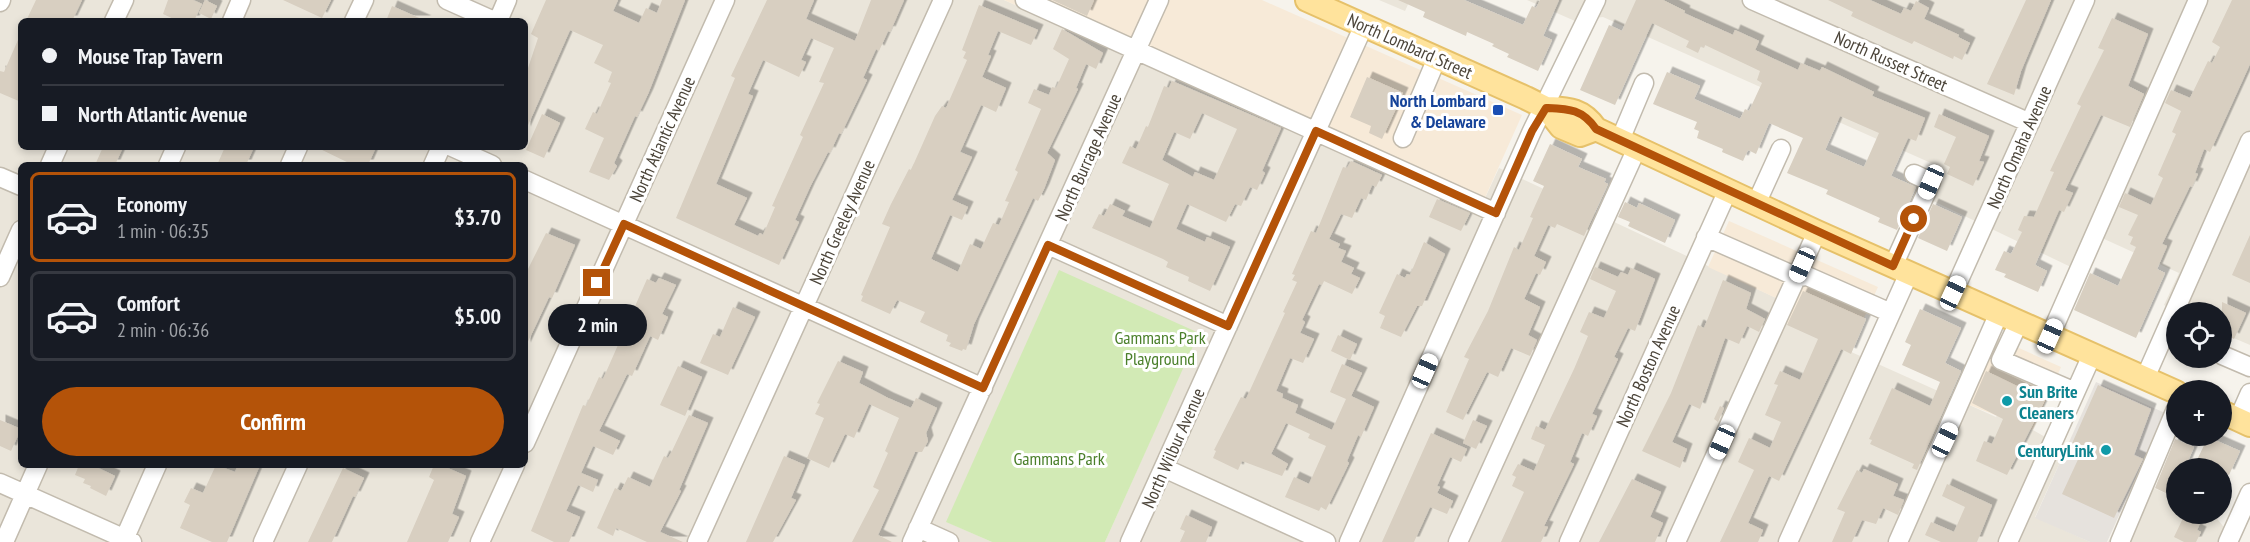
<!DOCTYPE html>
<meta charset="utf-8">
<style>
body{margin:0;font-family:"PT Sans Narrow",sans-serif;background:#242831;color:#f1f3f6;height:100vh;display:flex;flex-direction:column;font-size:22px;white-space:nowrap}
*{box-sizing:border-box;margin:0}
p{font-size:20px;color:#9ea1a6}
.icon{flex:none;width:33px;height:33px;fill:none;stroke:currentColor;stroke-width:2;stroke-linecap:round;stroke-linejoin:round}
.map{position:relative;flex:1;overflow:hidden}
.drawer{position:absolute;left:18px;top:162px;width:510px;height:306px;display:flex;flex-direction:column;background:#171b24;border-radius:9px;box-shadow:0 3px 9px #0003}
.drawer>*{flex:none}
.top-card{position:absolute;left:18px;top:18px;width:510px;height:132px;border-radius:9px;box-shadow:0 3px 9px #0003;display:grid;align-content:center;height:132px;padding:0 24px;background:#171b24}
.fabs{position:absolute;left:2166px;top:302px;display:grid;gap:12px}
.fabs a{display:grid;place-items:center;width:66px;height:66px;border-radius:50%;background:#171b24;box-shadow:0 3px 9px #0003;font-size:30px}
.end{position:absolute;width:27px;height:27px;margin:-14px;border:8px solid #b45309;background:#fff;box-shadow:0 0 0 3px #fff}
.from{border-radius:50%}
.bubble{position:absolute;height:42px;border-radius:21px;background:#171b24;box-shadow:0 3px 9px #0003;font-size:20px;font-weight:700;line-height:42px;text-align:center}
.car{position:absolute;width:18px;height:36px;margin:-18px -9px;border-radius:8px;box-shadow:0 0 4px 2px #0007;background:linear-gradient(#fff 24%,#345 0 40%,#fff 0 76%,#345 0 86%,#fff 0)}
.top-card b{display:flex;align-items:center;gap:21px;height:57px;font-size:22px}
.top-card b+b{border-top:2px solid #363941}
.top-card i{width:15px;height:15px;background:#f1f3f6}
ul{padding:10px 0 0;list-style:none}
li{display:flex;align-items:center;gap:18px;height:90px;margin:0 12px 9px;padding:0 12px;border:3px solid #363941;border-radius:9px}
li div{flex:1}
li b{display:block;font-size:22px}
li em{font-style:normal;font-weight:700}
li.active{border-color:#b45309}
li>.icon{width:54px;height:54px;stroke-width:1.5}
.button{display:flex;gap:12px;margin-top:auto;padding:12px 24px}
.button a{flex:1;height:69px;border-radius:36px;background:#b45309;color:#fff;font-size:24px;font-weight:700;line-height:69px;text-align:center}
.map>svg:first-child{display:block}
.residential{fill:#eae5da;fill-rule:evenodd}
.commercial{fill:#f7ead8}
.industrial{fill:#e6e2dd}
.green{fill:#d2eab5}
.building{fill:#d8cfc1;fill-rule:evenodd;filter:url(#shadow)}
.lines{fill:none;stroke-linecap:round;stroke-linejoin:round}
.minor-casing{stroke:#c2bbae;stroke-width:21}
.major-casing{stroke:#e6c16a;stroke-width:26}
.minor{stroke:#fff;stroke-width:18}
.major{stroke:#ffe39c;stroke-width:22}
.route{stroke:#b45309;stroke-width:8}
.transit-dot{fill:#1a4fb4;stroke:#fff;stroke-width:2}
.culture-dot{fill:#0f9aa8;stroke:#fff;stroke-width:2}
.labels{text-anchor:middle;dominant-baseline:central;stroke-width:6;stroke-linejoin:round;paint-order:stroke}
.street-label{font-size:18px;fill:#4b4439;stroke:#fff}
.transit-label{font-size:18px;font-weight:bold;fill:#164399;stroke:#fff;text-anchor:end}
.park-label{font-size:18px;fill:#4a7f2a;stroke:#fff}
.culture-label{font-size:18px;font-weight:bold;fill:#0d838f;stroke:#fff;text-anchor:start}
</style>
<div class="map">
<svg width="2250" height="542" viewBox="0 0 2250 542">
<defs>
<filter id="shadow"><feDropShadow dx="5.5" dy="-5.5" stdDeviation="0" flood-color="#0004"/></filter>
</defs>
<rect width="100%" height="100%" fill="#f6f3ec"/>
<!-- residential -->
<path class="residential" d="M0 0H1004L1479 211 1499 168 1787 303 1780 320 1996 417 1998 414 2033 430 2066 449 2035 517 2090 542H1105L1198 333 947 522 992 542H0ZM21 21H525V147H21ZM21 165H525V465H21Z
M1379 0H1410L1405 11Z
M1527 0H2250V345L2222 333V312H2178L2164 305 2179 273 2091 233 2075 269 1927 198 1940 167 1603 17 1575 21Z
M2145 484 2176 498V513L2214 515 2236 542H2108Z"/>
<!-- commercial -->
<path class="commercial" d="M1004 0H1262L1522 115 1479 211Z
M1729 221 1878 287 1849 351 1780 320 1787 303 1708 267Z
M1992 336 2061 367 2033 430 1962 402Z"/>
<!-- industrial -->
<path class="industrial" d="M2096 382 2165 413 2107 542H2090L2035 518Z"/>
<!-- green -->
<path class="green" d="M1059 270 1199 333 1105 542H992L946 522Z"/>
<!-- building -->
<path class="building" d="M36 0H82L72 21H26Z
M168 0H193L202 4 194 21H178L163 14Z
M205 0 217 6 211 19 199 13Z
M283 0H331L322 18Z
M546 0H618L613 11 639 23 646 8 657 13 662 0H685L648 94 637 117 635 116 614 163 617 166 609 180 589 172 604 138 585 129 593 112 597 114 611 83 608 82 612 72 594 63 603 45 570 30 525 132V77L538 38 531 34Z
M767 0H814L806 19 855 41 871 0H904L890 32 888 31 879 51 876 49 863 78 867 80 841 134 839 133 830 153 828 152 810 187 795 220 799 222 779 265 676 218 735 78 731 76ZM811 38 834 48 819 82 824 83 800 135 803 137 772 206 775 207 763 235 760 233 758 236 734 225 747 198 716 184 753 96 748 94 763 60 799 77 806 62 801 60Z
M1052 0H1094L1087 16Z
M1398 0H1464L1523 25 1532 6 1536 8 1540 0H1559L1543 36 1552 40 1538 71 1507 57 1509 54 1492 46 1494 44 1467 32 1466 36 1423 17 1425 12Z
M1636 0H1663L1685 11 1684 13 1733 35 1735 30 1759 41 1755 50 1798 70 1801 63 1820 71 1822 67 1874 92 1872 96 1925 118 1916 141 1908 138 1891 176 1916 187 1897 230 1878 222 1880 218 1826 194 1828 190 1787 173 1803 138 1769 123 1756 154 1748 150 1743 161 1722 152 1723 149 1697 138 1699 131 1694 129 1697 122 1653 104 1667 72 1700 86 1694 99 1740 119 1745 109 1749 111 1762 83 1757 80 1760 71 1705 45 1704 48 1701 46 1698 53 1686 47 1689 41 1652 23 1615 105 1580 90 1609 25 1622 31ZM1840 116 1879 133 1864 167 1825 150Z
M1828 0H1870L1901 14 1904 8 1911 11 1916 1 1929 8 1924 19 1959 35 1958 37 1970 43 1962 60 1954 56 1953 59 1914 41 1912 44 1892 35 1851 16 1853 12Z
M2026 0H2051L2021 71 2014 95 1987 84Z
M2232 0H2250V64L2210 152 2204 149 2195 173 2198 174 2192 187 2190 186 2162 244 2167 246 2157 269 2165 273 2136 338 2074 310 2090 273 2118 286 2136 247 2130 244 2133 237 2128 235 2138 215 2119 207 2125 193 2151 205 2163 178 2158 175 2176 134 2172 132 2181 111 2165 103 2171 90 2190 98 2208 61 2212 63 2220 47 2212 42Z
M979 5 1038 30 1031 45 998 31 988 55 991 56 982 77 1006 88 996 112 981 105 960 152 972 157 952 200 968 207 962 220 950 215 931 259 958 272 970 244 981 249 993 223 999 225 1009 202 1005 201 1018 172 1015 170 1041 109 1028 103 1034 89 1049 95 1052 87 1056 88 1069 59 1053 49 1062 29 1103 53 1096 69 1086 64 1076 88 1078 89 1047 153 1055 160 1044 189 1038 201 1033 198 1027 211 974 324 966 350 963 349 962 351 949 346 951 343 946 341 948 335 920 322 925 312 897 300 890 314 861 301 863 296 861 295 890 227 882 224 891 204 909 169 911 170 935 116 942 106 946 108 967 60 963 58 966 52 962 50Z
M392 6 426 21H386Z
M2112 18 2148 34 2128 86 2144 94 2130 127 2101 115 2065 190 2073 193 2064 212 2059 210 2035 265 2047 271 2038 292 2004 277 2006 274 1995 270 2004 251 2011 254 2022 232 2018 230 2024 216 2034 217 2054 172 2050 171 2081 106 2077 104 2104 50 2098 48Z
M21 33V102L0 93V71L4 72Z
M1367 77 1403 93 1382 139 1369 133 1371 126 1350 117Z
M1172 81 1281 128 1262 171 1265 173 1257 190 1250 187 1241 206 1235 204 1226 222 1187 204 1176 229 1205 242 1207 237 1230 247 1210 291 1188 281 1189 277 1166 267 1168 262 1163 259 1092 228 1099 214 1104 216 1110 204 1125 211 1122 216 1150 228 1169 184 1122 163 1130 146 1136 149 1146 126 1148 127 1164 86 1169 88ZM1202 113 1237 129 1214 180 1195 172 1193 177 1162 160 1174 132 1190 139Z
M542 114 560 123 544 158 526 150Z
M1939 114 1989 136 1979 161 1984 162 1973 186 1947 174 1950 167 1944 164 1956 137 1934 127Z
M1550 144 1582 159 1578 167 1606 179 1604 182 1608 184 1584 236 1557 224 1555 228 1548 225 1534 256 1546 262 1540 275 1536 273 1524 299 1540 307 1528 335 1537 340 1530 356 1511 348 1498 377 1487 372 1463 420 1446 412 1469 359 1464 357 1488 311 1514 247 1519 250 1533 218 1530 217 1544 186 1533 181Z
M103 147H123L115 165H95Z
M225 147H254L246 165H217Z
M316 147H376L368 165H353Z
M1351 161 1382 175 1376 187 1372 185 1366 200 1361 198 1352 218 1341 214 1329 239 1340 244 1338 248 1346 251 1341 262 1354 268 1351 274 1360 278 1352 294 1324 281 1322 285 1319 284 1302 320 1305 322 1300 333 1314 339 1303 363 1290 358 1276 391 1283 394 1282 398 1298 405 1295 413 1332 430 1346 399 1330 392 1342 364 1362 373 1351 396 1374 407 1361 437 1358 435 1347 461 1349 463 1326 510 1321 507 1319 511 1285 497 1294 477 1309 484 1326 446 1308 438 1310 434 1286 423 1271 454 1288 464 1282 476 1242 461 1238 470 1213 458 1216 451 1214 450 1241 397 1246 399 1285 313 1283 312 1297 282 1292 280 1295 275 1292 274 1311 231 1316 233 1343 167 1347 168Z
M1437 199 1470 213 1461 231 1429 217Z
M1625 202 1637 208 1639 203 1675 220 1665 243 1628 226 1630 222 1618 217Z
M1933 204 1962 217 1947 251 1918 238Z
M546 233 575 245 552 298 549 297 525 348V275Z
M2250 235V283L2232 275Z
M1424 242 1445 254 1422 306H1417L1401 337 1380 328 1385 316 1379 313 1397 274 1405 278 1407 274 1410 275Z
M1595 267 1618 277 1621 272 1628 275 1631 268 1655 279 1635 331 1628 328 1614 357 1618 359 1592 414 1597 416 1588 436 1582 433 1570 462 1574 464 1544 526 1548 527 1541 542H1501L1524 492 1512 486 1516 477 1512 475 1518 464 1534 471 1545 445 1531 439 1536 426 1545 430 1574 369 1588 336 1580 332 1589 312 1604 318 1616 291 1590 279Z
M659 278 676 285 662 314 668 317 658 340 650 336 632 376 627 374 599 431 620 441 613 455 593 446 581 473 598 480 593 492 578 485 566 511 580 517 569 542H554L531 531 583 405 586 406 599 377 603 379 647 279 656 283Z
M1723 280 1751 293 1746 309 1765 319 1759 332 1747 326 1739 344 1725 338 1700 409 1689 404 1672 442 1687 449 1680 468 1642 451 1671 393 1698 325 1704 328Z
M1803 291 1866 319 1851 354 1841 349 1779 481 1769 476 1748 523 1763 530 1758 542H1720L1754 470 1738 462 1749 438 1770 448 1781 422 1765 415 1778 385 1774 384 1780 371 1800 380 1818 339 1787 325Z
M2222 302 2246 313 2234 339 2222 333Z
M733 307 755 317 728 375 700 363 713 334 720 337Z
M1920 309 1961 328 1945 363 1961 371 1917 470 1912 468 1914 464 1870 444 1872 440 1869 439 1892 388 1930 406 1940 382 1902 365 1911 345 1905 342Z
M1338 335 1357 344 1350 360 1331 351Z
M838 361 863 372 859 383 888 398 911 408 916 398 937 408 926 433 928 441 922 452H915L878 535 892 542H852L879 490 873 487 888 453 885 451 899 418 869 404 854 438 845 434 829 468 807 458 824 418 815 414 820 404 817 403Z
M678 366 702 377 685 416 660 405Z
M1986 371 2045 400 2007 475 1976 461 1984 441 1992 444 2003 419 1972 403Z
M2098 385 2151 409 2134 455 2143 459 2114 518 2062 494 2081 453 2070 448Z
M1720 406 1724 408 1718 422 1714 419Z
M689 415 708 423 679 490 681 491 660 532 683 542H647L616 528 613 536 597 528 615 488 621 491 628 477 650 487 664 456 668 458 672 451Z
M0 420 21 429 11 451 0 446Z
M1473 420 1487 426 1476 449 1463 443Z
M1431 433 1467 449 1461 462 1450 457 1437 486 1440 487 1437 493 1453 501 1447 514 1430 507 1414 542H1382Z
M2208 437 2240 451 2229 475 2222 472V468H2213L2197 460Z
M2175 439 2194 447 2185 468H2176V498L2155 488Z
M784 456 805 465 791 498 796 500 773 542H746Z
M79 465H92L115 476 106 496 90 488 91 486 83 483 85 479 75 475Z
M216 465 235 472 238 465H260L227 542H212L180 528 190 505 184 502 191 488 203 493Z
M434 465H441L466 476 452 514 459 517 448 542H407L434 480 429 477Z
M343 468 364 478 355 497 353 496 332 542H308Z
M1864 469 1898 484 1893 496 1904 500 1898 515 1883 508 1876 524 1862 520 1852 542H1832L1845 512 1837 509 1857 470 1862 473Z
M1632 479 1661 492 1650 517 1663 523 1655 542H1599Z
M1947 484 1992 505 1977 542H1941L1925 535 1931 522 1954 532 1965 507 1942 496Z
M1186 515 1212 527 1206 542H1180L1185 531 1180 529Z
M2184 516 2200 523 2197 530 2201 532 2196 542H2184L2174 537Z"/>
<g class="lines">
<defs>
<path id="minor" d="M447 0 494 21
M1025 0 1496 213
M1752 0 2030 123
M0 2 1 0
M114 21 124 0
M232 21 241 0
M354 21 364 0
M498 21 507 0
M1403 138 1437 58
M1620 140 1644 83
M452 147 492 165
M50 165 58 147
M168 165 176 147
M290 165 298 147
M433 165 441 147
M0 177 21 186
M525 180 983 388
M1756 204 1781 149
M1706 237 1797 277 1807 276 1891 313
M1048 245 1228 326
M1893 266 1931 182 1914 174
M0 277 21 230
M1953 293 2085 0
M2019 322 2001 360 2075 392
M2050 336 2198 0
M2222 355 2250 367
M2145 378 2250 141
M2238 420 2250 393
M525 443 725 0
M1164 468 1326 542
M0 483 132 542
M918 528 949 542
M4 542 38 465
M123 542 157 465
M263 542 298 465
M480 542 515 465
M697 542 943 0
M912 542 1159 0
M1130 542 1364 25
M1349 542 1532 131 1596 0
M1458 542 1637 148
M1569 542 1728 190
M1676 542 1817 232
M1788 542 1909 273
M1898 542 1999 313
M2008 542 2092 355
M2120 542 2176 409
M2228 542 2250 493"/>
<path id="major" d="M1307 0 1526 98 1546 108 1561 127 1580 135 1596 129
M1546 108C1569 109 1582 109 1596 129L1817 232 2176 392
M2222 412 2250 425"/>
</defs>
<!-- minor casing -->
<use href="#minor" class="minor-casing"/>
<!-- major casing -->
<use href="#major" class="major-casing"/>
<!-- minor -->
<use href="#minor" class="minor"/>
<!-- major -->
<use href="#major" class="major"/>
</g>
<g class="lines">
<!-- route -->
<path class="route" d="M597 283 624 224 983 388 1048 245 1228 326 1316 131 1496 213 1532 131 1546 108C1569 109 1582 109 1596 129L1893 266 1914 219"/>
</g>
<!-- markers -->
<rect class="transit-dot" x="1492" y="104" width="12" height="12" rx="3"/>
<g class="culture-dot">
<circle cx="2007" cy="401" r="6"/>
<circle cx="2106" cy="450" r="6"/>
</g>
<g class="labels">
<!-- street labels -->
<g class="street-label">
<text transform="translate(1410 46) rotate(24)">North Lombard Street</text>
<text transform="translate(1891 61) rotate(24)">North Russet Street</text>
<text transform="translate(662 139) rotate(-66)">North Atlantic Avenue</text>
<text transform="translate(2019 147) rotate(-66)">North Omaha Avenue</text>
<text transform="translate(1088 157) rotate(-66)">North Burrage Avenue</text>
<text transform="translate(842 222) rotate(-66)">North Greeley Avenue</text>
<text transform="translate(1648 366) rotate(-66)">North Boston Avenue</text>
<text transform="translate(1173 448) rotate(-66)">North Wilbur Avenue</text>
</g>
<!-- transit labels -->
<g class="transit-label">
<text x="1486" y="100">North Lombard<tspan x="1486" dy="21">&amp; Delaware</tspan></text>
</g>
<!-- park labels -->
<g class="park-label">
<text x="1160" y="337">Gammans Park<tspan x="1160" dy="21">Playground</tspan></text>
<text x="1059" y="458">Gammans Park</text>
</g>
<!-- culture labels -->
<g class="culture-label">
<text x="2019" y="391">Sun Brite<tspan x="2019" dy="21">Cleaners</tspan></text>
<text x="2094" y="450" text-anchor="end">CenturyLink</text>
</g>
</g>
</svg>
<div class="fabs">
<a><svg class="icon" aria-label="locate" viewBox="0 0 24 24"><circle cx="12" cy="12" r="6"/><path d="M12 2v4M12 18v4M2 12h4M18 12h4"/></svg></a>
<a>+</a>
<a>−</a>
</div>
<i class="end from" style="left:1914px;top:219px"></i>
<i class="end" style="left:597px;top:283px"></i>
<div class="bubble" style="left:548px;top:304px;width:99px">2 min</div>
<i class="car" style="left:1931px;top:182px;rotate:204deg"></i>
<i class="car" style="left:1802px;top:265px;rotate:204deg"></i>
<i class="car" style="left:1953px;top:293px;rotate:25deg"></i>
<i class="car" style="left:2050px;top:336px;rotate:24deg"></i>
<i class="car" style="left:1425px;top:371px;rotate:24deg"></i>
<i class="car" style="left:1945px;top:440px;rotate:25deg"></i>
<i class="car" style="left:1722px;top:442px;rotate:204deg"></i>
<div class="top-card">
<b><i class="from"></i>Mouse Trap Tavern</b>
<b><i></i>North Atlantic Avenue</b>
</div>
<section class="drawer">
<ul>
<li class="active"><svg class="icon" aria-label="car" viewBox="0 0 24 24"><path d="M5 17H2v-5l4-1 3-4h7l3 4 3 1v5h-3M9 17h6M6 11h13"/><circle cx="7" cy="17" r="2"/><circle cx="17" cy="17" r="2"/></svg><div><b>Economy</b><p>1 min · 06:35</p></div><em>$3.70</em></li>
<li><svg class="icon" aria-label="car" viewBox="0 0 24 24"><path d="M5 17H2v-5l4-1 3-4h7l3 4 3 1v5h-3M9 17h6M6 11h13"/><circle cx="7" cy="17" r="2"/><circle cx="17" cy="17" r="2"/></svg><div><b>Comfort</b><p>2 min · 06:36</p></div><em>$5.00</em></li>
</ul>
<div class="button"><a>Confirm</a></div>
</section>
</div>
